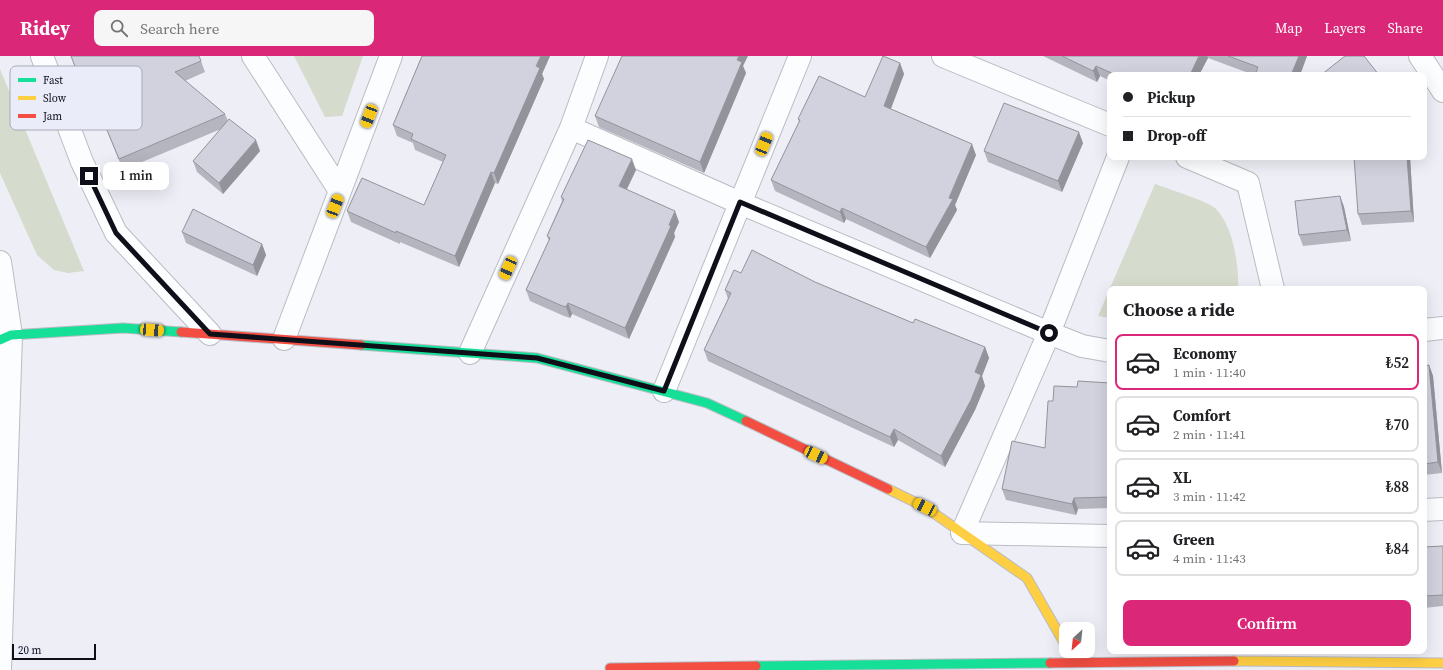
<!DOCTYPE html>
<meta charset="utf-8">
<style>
body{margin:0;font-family:"Source Serif 4",serif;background:#f6f6f6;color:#202124;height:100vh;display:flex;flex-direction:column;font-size:15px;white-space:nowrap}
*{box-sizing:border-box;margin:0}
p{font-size:13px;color:#757577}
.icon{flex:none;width:22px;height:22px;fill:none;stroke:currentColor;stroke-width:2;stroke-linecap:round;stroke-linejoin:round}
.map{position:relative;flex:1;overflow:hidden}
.sheet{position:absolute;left:1107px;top:230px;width:320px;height:368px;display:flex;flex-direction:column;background:#fff;border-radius:8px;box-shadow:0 4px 16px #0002}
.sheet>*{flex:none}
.top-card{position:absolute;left:1107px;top:16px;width:320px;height:88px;border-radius:8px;box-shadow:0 4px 16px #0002;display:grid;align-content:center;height:88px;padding:0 16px;background:#fff}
.needle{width:26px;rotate:207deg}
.buttons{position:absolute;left:1059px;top:566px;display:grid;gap:8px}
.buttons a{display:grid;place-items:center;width:36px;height:36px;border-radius:8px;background:#fff;box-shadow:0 4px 16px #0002;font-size:20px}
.scale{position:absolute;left:12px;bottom:10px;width:84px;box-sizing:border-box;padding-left:4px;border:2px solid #0f0f1a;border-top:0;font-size:11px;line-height:14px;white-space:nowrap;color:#0f0f1a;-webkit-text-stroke:3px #ebecfa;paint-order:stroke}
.end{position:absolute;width:18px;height:18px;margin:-9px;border:5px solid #0f0f1a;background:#fff;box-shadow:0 0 0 2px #fff}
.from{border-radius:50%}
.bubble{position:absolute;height:28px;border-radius:8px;background:#fff;box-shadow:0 4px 16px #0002;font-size:13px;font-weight:600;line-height:28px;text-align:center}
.car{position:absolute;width:12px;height:24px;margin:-12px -6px;border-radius:5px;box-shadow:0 0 3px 1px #0007;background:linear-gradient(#f5c518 24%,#345 0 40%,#f5c518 0 76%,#345 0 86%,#f5c518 0)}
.top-card b{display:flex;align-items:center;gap:14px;height:38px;font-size:15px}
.top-card b+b{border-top:1px solid #e0e0e0}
.top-card i{width:10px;height:10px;background:#202124}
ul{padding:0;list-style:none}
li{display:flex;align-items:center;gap:12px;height:56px;margin:0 8px 6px;padding:0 8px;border:2px solid #e0e0e0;border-radius:8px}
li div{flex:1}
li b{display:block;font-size:15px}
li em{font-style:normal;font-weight:600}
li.selected{border-color:#db2777}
li>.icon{width:36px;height:36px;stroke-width:1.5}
h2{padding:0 16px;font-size:18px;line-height:48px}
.cta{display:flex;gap:8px;margin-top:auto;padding:8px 16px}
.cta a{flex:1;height:46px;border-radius:8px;background:#db2777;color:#fff;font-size:16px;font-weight:600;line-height:46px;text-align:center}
header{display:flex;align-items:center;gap:24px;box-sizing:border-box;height:56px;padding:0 20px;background:#db2777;color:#fff}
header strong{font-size:19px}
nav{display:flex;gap:22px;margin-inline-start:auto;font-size:14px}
.search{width:280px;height:36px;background:#f6f6f6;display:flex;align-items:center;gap:10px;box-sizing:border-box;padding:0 14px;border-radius:8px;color:#757577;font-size:15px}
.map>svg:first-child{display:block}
.green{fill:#d5dbcd}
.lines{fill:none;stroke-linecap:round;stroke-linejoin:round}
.street-casing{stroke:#babbc4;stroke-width:24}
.fast-casing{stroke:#babbc4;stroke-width:11}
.slow-casing{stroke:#babbc4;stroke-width:11}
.jam-casing{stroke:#babbc4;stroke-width:11}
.street{stroke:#fcfdfe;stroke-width:22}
.fast{stroke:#16e098;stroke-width:9}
.slow{stroke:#ffcf43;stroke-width:9}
.jam{stroke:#f24e42;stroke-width:9}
.wall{fill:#b4b5be}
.shaded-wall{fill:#92939b}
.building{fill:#d1d2dd;stroke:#92939b}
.route{stroke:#0f0f1a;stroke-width:5}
.key{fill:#ebecfa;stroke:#a9aab7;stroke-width:1}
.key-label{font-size:11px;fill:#0f0f1a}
</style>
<header>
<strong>Ridey</strong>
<div class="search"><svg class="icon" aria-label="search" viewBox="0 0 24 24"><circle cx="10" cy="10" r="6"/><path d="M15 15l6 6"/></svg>Search here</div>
<nav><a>Map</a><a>Layers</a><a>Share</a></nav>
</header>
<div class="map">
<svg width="1443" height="614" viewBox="0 0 1443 614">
<rect width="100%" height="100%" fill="#eeeff6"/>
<!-- green -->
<path class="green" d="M294 0H363L342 60 325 61Z
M0 13 84 215 68 217 54 214 37 199 0 117Z
M1155 128C1166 132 1209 146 1215 152 1233 169 1239 209 1238 233H1110V262L1098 260Z"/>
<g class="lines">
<defs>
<path id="street" d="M42 0 82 106 116 177 210 278
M253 0 340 135
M943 0 1110 69
M1420 0 1443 35
M571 72 740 147 1049 277 1082 290 1110 295
M1187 101 1248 127 1273 233
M0 206 11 279 0 614
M1424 274 1443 272
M284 283 391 0
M470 297 571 72 597 0
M664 335 800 0
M1424 454 1443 453
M1110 480 962 477 1049 277 1118 101"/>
<path id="fast" d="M0 284 11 279 123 272 181 276
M361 289 537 302 707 347 746 365
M756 610 1050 607"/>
<path id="slow" d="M888 433 925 451 1027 522 1066 590
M1234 605 1443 607"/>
<path id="jam" d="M181 276 361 289
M746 365 888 433
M1050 607 1234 605
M611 614 610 612 756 610"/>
</defs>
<!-- street casing -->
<use href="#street" class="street-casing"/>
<!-- fast casing -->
<use href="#fast" class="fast-casing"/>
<!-- slow casing -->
<use href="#slow" class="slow-casing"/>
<!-- jam casing -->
<use href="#jam" class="jam-casing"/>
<!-- street -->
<use href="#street" class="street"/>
<!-- fast -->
<use href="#fast" class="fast"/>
<!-- slow -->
<use href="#slow" class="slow"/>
<!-- jam -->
<use href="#jam" class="jam"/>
</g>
<!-- wall -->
<path class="wall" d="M71 0 201 5 205 16 185 25 225 58 228 65 260 95 223 138 197 116 193 105 221 73 123 114 102 63 96 66Z
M422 0H550L542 18 544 23 498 128 495 127 459 211 400 186V188L351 166 347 155 424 149 443 106 415 94 413 87 397 80 393 69Z
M1043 0H1307L1300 19H1254L1208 2 1199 19H1110V25L1100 20 1097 26Z
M900 7 904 18 891 53 976 99 955 149 957 154 930 202 846 163 844 167 775 135 771 124 799 66 798 63 865 41Z
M743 10 746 17 704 117 599 71 595 60Z
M1083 87 1062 136 988 106 984 95Z
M1354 101H1410L1414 166 1362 169 1358 158Z
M636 114 627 133 679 166 674 177 675 181 629 283 572 258 570 262 564 260 530 245 526 234 549 185 547 180 562 145 561 141Z
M1340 140 1344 151 1351 185 1303 190 1299 179Z
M182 176 262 188 266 199 257 220 186 187Z
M741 217 815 226 913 267 985 291 989 302 982 320 985 330 975 354 945 411 898 384 894 391 708 305 704 294 728 243 725 234Z
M1429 309 1433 320 1442 417 1424 419V310Z
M1110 327V452L1078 453 1076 459 1006 444 1002 433 1045 392 1077 331Z
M1443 490V550L1424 552V491Z"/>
<!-- shaded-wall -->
<path class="shaded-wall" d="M541 0H550L542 18 544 23 498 128 494 117Z
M739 0H748L743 10 746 17 704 117 700 106Z
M1199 0H1207L1208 2 1199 19H1190Z
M1299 0H1307L1300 19H1291Z
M900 7 904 18 888 60 884 50Z
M1096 10 1100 20 1097 26 1093 15Z
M1079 76 1083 87 1062 136 1058 125Z
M256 84 260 95 223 138 219 127Z
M972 88 976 99 955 149 957 154 930 202 926 191 949 142Z
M1407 101H1410L1414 166 1411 155Z
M632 103 636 114 623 141 619 130Z
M491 116 495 127 459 211 455 200Z
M1340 140 1344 151 1351 185 1347 174Z
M842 152 846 163 844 167 840 156Z
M675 155 679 166 674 177 675 181 629 283 625 272Z
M262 188 266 199 257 220 253 209Z
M568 247 572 258 570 262 566 251Z
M985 291 989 302 982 320 985 330 975 354 945 411 941 400Z
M1429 309 1433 320 1442 417 1438 406Z
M894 373 898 384 894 391 890 381Z
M1074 442 1078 453 1076 459 1072 448Z"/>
<!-- building -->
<path class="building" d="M71 0H199L201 5 175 16 225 58 119 103 98 52 92 55Z
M422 0H541L536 10 540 12 494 117 491 116 455 200 396 175V177L347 155 362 122 424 149 446 99 411 83 413 78 393 69Z
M622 0H739L737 4 742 6 700 106 595 60Z
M883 0 900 7 884 50 972 88 949 142 953 143 926 191 842 152 840 156 771 124 800 64 798 63 819 20 865 41Z
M1062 0H1199L1190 19H1116L1096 10 1093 15Z
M1228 0H1299L1291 19H1255L1258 11Z
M1345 0H1364L1379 19H1321Z
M1004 47 1079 76 1058 125 984 95Z
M229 63 256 84 219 127 193 105Z
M588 84 632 103 619 130 675 155 669 169 671 170 625 272 568 247 566 251 560 249 526 234 550 182 547 180 564 143 561 141Z
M1354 101H1407L1411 155 1358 158Z
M1340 140 1347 174 1299 179 1295 145Z
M193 153 262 188 253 209 182 176Z
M752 194 815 226 913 267 915 263 985 291 975 316 981 319 971 344 941 400 894 373 890 381 704 294 731 237 725 234 734 214 741 217Z
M1429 309 1438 406 1424 408V310Z
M1078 325 1110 327V441L1074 442 1072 448 1002 433 1012 385 1045 392 1048 345H1053L1054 330 1077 331Z
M1443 490V539L1424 540V491Z"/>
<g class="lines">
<!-- route -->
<path class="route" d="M89 120 116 177 210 278 537 302 664 335 740 146 1049 277"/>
</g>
<!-- legend -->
<rect x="10" y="10" width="132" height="64" rx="6" class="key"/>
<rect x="18" y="22" width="18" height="4" fill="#16e098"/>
<rect x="18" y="40" width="18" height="4" fill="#ffcf43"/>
<rect x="18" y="58" width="18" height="4" fill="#f24e42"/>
<g class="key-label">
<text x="43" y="28">Fast</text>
<text x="43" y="46">Slow</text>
<text x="43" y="64">Jam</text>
</g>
</svg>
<div class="buttons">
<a><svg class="needle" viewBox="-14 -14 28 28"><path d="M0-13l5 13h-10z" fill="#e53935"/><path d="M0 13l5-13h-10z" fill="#757577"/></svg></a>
</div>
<div class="scale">20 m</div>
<i class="end from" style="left:1049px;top:277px"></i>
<i class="end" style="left:89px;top:120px"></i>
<div class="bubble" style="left:103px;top:106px;width:66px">1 min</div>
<i class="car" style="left:369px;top:60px;rotate:201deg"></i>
<i class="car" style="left:764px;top:88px;rotate:22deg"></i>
<i class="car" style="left:335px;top:150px;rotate:21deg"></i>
<i class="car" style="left:508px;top:212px;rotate:204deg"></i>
<i class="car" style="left:152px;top:274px;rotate:94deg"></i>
<i class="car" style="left:816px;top:399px;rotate:115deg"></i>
<i class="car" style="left:925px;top:451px;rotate:296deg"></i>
<div class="top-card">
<b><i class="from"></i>Pickup</b>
<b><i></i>Drop-off</b>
</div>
<section class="sheet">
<h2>Choose a ride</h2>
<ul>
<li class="selected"><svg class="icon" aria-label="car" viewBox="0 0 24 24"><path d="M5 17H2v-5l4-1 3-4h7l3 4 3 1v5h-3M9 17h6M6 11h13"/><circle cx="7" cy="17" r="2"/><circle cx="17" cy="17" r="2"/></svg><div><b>Economy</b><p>1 min · 11:40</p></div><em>₺52</em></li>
<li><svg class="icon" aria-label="car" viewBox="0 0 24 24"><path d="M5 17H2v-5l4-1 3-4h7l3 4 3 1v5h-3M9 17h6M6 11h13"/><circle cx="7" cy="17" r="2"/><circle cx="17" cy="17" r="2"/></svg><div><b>Comfort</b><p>2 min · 11:41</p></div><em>₺70</em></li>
<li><svg class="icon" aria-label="car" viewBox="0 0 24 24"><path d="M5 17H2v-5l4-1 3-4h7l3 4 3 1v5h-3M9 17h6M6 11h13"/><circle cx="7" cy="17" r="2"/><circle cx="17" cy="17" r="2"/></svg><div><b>XL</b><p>3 min · 11:42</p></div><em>₺88</em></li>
<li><svg class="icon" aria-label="car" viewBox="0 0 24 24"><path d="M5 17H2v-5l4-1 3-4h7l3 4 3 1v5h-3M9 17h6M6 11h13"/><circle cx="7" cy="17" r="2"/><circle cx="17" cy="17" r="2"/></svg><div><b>Green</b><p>4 min · 11:43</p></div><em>₺84</em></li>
</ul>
<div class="cta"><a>Confirm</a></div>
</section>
</div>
